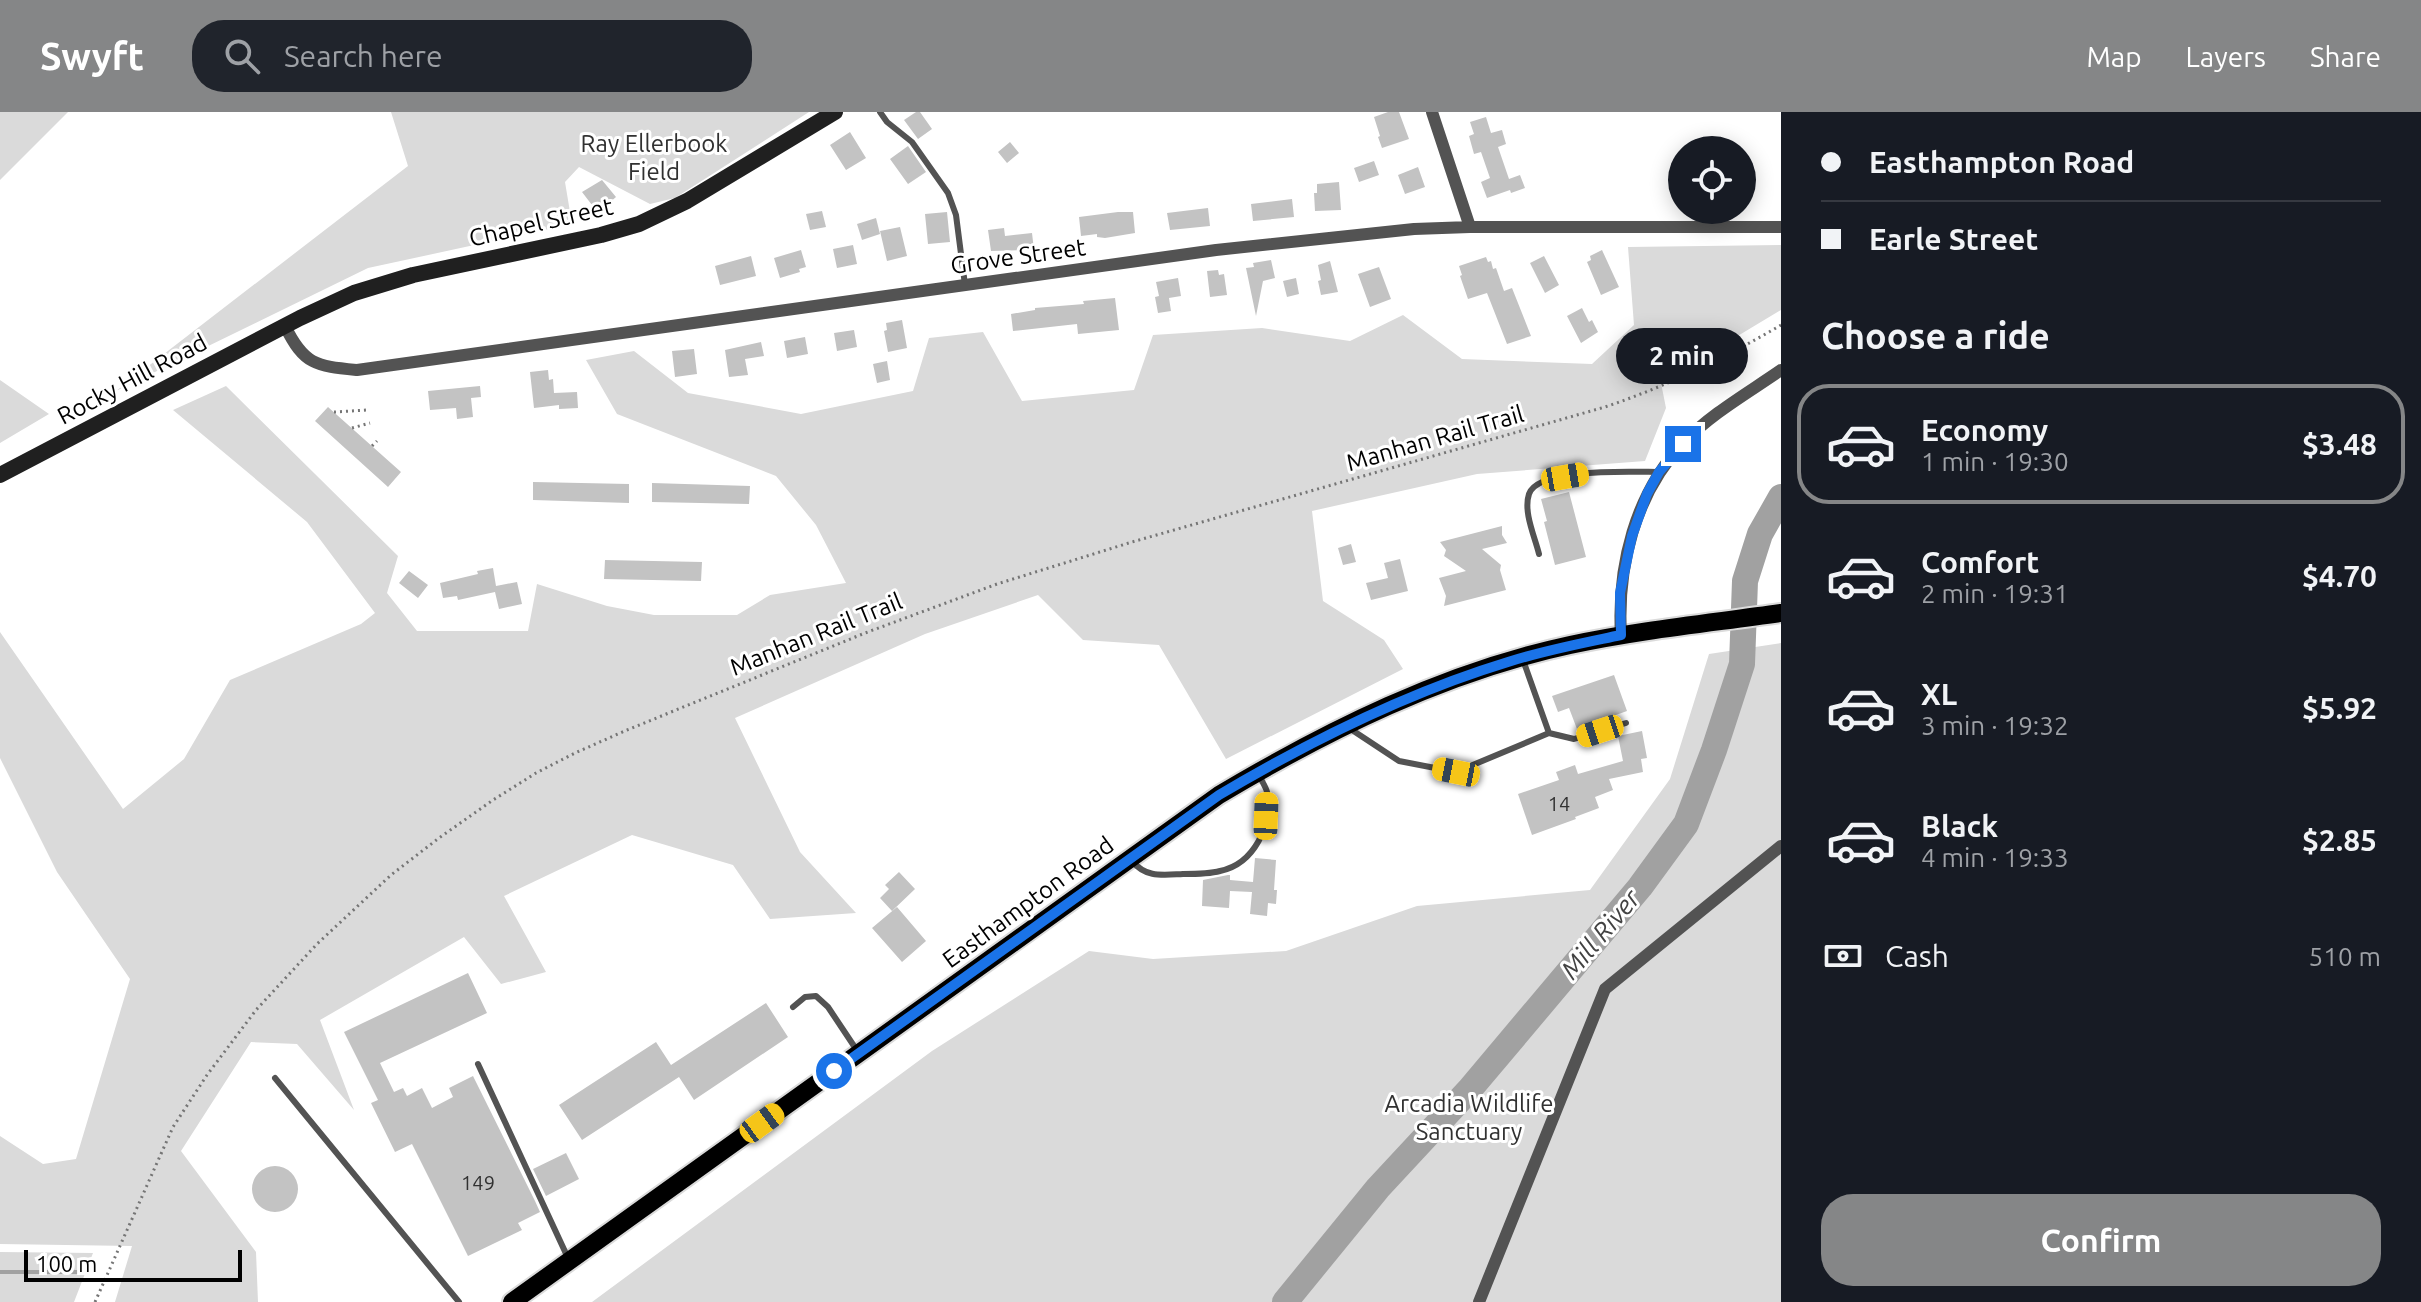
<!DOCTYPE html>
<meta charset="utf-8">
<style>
body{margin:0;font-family:Ubuntu,sans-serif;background:#20242c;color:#f1f3f6;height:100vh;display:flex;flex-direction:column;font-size:30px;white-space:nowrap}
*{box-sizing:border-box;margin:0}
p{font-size:26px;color:#9ea1a6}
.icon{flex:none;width:44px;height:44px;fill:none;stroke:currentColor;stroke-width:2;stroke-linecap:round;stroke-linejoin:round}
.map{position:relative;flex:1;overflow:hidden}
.side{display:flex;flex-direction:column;background:#171b24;width:640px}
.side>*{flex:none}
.guide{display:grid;align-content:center;height:176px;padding:0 40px;background:#171b24}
.tools{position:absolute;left:1668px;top:24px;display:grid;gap:16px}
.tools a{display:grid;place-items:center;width:88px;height:88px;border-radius:50%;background:#171b24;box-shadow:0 4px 20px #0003;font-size:40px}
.scale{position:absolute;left:24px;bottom:20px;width:218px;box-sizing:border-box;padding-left:8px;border:4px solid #000;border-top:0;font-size:22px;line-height:28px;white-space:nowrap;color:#000;-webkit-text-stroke:6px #fff;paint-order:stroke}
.end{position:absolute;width:36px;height:36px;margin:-18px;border:10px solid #1a73e8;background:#fff;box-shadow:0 0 0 4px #fff}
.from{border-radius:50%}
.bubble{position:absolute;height:56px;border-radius:28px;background:#171b24;box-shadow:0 4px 20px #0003;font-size:26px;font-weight:700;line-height:56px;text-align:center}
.car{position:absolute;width:24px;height:48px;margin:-24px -12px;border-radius:10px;box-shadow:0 0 6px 2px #0007;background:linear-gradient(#f5c518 24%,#345 0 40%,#f5c518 0 76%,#345 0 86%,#f5c518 0)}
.guide b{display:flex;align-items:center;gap:28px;height:76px;font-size:30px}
.guide b+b{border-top:2px solid #363941}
.guide i{width:20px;height:20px;background:#f1f3f6}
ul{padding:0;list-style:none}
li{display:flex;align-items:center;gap:24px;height:120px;margin:0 16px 12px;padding:0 24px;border:4px solid transparent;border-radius:32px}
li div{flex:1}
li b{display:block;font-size:30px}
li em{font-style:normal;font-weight:700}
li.active{border-color:#858687}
li>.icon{width:72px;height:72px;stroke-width:1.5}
h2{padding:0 40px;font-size:36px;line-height:96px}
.pay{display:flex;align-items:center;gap:20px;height:88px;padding:0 40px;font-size:30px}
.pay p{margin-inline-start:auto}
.primary-button{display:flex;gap:16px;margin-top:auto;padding:16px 40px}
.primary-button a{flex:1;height:92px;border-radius:32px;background:#858687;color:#fff;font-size:32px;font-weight:700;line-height:92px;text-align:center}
header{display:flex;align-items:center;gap:48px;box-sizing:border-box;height:112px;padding:0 40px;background:#858687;color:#fff}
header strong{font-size:38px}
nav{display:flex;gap:44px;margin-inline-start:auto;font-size:28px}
.search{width:560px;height:72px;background:#20242c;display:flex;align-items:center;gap:20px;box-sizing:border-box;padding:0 28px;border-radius:32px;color:#9ea1a6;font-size:30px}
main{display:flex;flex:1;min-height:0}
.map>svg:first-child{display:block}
.green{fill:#dadada}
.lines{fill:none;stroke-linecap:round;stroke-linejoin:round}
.stream{stroke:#a1a1a1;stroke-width:4}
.river{stroke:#a1a1a1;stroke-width:26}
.building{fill:#c3c3c3}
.primary-casing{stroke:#dbdbdb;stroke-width:22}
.path{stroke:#757575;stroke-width:3;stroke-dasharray:2 4;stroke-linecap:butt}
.lane{stroke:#535353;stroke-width:6}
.street{stroke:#535353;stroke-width:12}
.secondary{stroke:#202020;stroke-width:16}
.primary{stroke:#000;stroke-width:18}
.route{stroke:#1a73e8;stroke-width:10}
.labels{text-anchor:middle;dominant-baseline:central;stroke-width:6;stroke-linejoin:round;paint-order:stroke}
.number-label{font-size:20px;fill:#313131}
.park-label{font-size:24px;fill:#313131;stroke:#fff}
.street-label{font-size:24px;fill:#000;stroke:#fff}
.water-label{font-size:26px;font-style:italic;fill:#424242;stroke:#fff}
</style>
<header>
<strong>Swyft</strong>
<div class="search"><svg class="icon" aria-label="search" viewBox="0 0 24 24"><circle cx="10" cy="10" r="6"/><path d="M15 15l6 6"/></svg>Search here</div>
<nav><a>Map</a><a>Layers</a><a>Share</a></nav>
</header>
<main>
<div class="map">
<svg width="1781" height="1190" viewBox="0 0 1781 1190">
<rect width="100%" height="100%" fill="#fff"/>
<!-- green -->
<path class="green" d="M0 0H68L0 68Z
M391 0H809L675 86 650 92 579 55 565 70 572 112 368 156 116 279 408 54Z
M1781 133V198L1726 231 1658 256 1666 296 1645 349 1477 362 1312 399 1323 489 1384 528 1403 557 1226 647 1159 533 1083 528 1038 483 925 522 735 606 800 740 856 801 770 807 733 753 632 723 504 784 546 860 501 872 464 825 320 908 354 998 297 932 251 930 181 1039 256 1140 258 1190H115L132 1134 0 1132V1024L43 1052 76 1047 130 867 57 760 0 646V520L123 697 184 647 230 568 361 512 375 501 307 410 173 298 226 274 398 444 387 481 417 519H528L537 472 607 494 654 503H737L770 483 846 471 816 413 776 364 617 302 586 248 634 239 688 281 801 302 913 279 929 226 983 220 1022 289 1134 278 1153 223 1262 216 1350 229 1403 203 1462 247 1592 252 1634 213 1628 135Z
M0 268 49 302 0 331Z
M1781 531V1190H592L932 939 1089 839 1153 847 1286 839 1417 794 1590 778 1670 667 1709 542Z
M0 1140 93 1141 74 1190H0Z"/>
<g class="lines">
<!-- stream -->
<path class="stream" d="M0 1160H83"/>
<!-- river -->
<path class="river" d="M1285 1190 1378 1076 1470 977 1640 775 1686 712 1714 638 1742 552 1745 469 1760 422 1781 385"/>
</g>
<!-- building -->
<path class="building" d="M916 0H920L932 17 918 27 904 8Z
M1388 0H1399L1409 27 1382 36 1378 25 1380 24 1374 5Z
M1486 5 1491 21 1502 18 1506 32 1498 35 1509 67 1520 63 1525 76 1511 81 1510 78 1487 86 1481 70 1490 66 1481 40 1474 42 1469 24 1474 22 1470 10Z
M850 20 866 46 846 58 830 33Z
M1010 30 1019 41 1007 51 998 40Z
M908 34 926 60 908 72 890 47Z
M1374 49 1379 63 1359 70 1354 56Z
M1418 55 1425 75 1405 82 1398 63Z
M602 68 616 85 603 96 601 93 595 97 582 80Z
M1339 70 1341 98 1315 99 1314 81H1317V72Z
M1292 87 1294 105 1253 109 1251 92Z
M1208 96 1210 114 1170 118 1167 101Z
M822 99 826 115 810 118 806 102Z
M947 100 950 130 928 132 925 102Z
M1118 100H1133L1135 121 1105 126 1097 125V122L1081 124 1079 105Z
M876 106 880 122 862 128 857 112Z
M900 115 907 144 887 149 880 119Z
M1004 116 1005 124 1032 121 1034 138 991 139 988 118Z
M853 133 857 152 837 156 833 137Z
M801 138 806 155 799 157 800 160 780 166 774 146Z
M1602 138 1619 175 1601 183 1587 150 1591 148 1590 144Z
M751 144 756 164 720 173 715 154Z
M1544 144 1559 173 1545 181 1530 151Z
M1486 145 1488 150 1491 149 1493 157 1496 156 1504 179 1512 176 1531 224 1507 232 1487 181 1468 187 1460 164 1462 163 1459 154Z
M1271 148 1275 166 1263 169 1256 204 1246 156 1254 155 1253 151Z
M1330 149 1338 180 1321 183 1318 169 1321 168 1318 153Z
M1379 155 1391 187 1370 195 1358 162Z
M1218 158 1219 163 1224 162 1227 183 1210 185 1207 159Z
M1178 166 1181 184 1169 186 1171 199 1158 201 1155 185 1159 184 1156 170Z
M1296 166 1299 182 1287 185 1283 169Z
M1115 186 1119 218 1078 222 1077 212 1013 219 1011 202 1035 198V196L1084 192 1083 189Z
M1582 196 1589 210 1592 208 1598 220 1581 231 1567 204Z
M902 208 907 236 888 240 884 219 887 218 886 211Z
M854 218 857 235 837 239 834 221Z
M805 225 808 242 787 246 784 229Z
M761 230 764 244 745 247 748 263 729 265 725 238Z
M694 237 697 262 675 265 672 239Z
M887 249 890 268 877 271 873 252Z
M548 258 549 268 553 267 554 281 577 280 578 296 559 297V293L534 296 530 260Z
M480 274 481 285 471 286 473 305 457 307 456 296 430 298 428 279Z
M328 295 401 360 388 375 315 309Z
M533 370 629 372V391L533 388Z
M652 371 750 374 749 392 652 390Z
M1569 380 1586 445 1555 453 1544 410 1547 409 1541 387Z
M1502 414V423L1507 431 1482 437 1501 453 1500 458 1506 478 1444 494 1446 484 1439 466 1466 459 1444 444 1446 438 1440 430Z
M1351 432 1356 450 1343 453 1338 436Z
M1400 447 1408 479 1371 488 1366 471 1388 466 1384 451Z
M605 448 702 450 701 469 604 467Z
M493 456 496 474 517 470 522 492 499 497 495 480 458 488 457 484 443 486 440 471 478 462 477 459Z
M409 459 428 473 418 486 399 471Z
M1614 563 1627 599 1577 617 1569 596 1558 600 1552 584Z
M1642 619 1647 646 1641 647 1643 660 1609 667 1613 678 1595 685 1599 696 1575 705 1576 707 1532 723 1518 682 1559 668 1556 660 1575 653 1578 662 1623 649 1618 624Z
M1255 746 1276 748 1274 778H1277L1276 792 1268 791 1267 804 1250 802 1252 780 1230 779 1229 796 1202 794 1203 768 1228 763H1230V768L1253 770Z
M899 760 915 777 892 799 880 786 889 777 885 773Z
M897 795 926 829 902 850 872 816Z
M468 861 487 901 380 951 394 980 403 976 407 984 422 976 432 996 453 985 449 976 473 964 535 1089 540 1100 518 1111 522 1118 468 1144 412 1032 395 1040 371 991 378 988 344 920Z
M766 891 788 925 694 988 679 965 582 1028 559 993 656 930 671 953Z
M566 1041 579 1067 546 1084 533 1057Z
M252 1077a23 23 0 1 1 46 0a23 23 0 1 1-46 0Z"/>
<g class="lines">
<defs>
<path id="primary" d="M512 1190 1219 683C1328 618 1445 560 1570 533 1640 518 1711 511 1781 501"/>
</defs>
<!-- primary casing -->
<use href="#primary" class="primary-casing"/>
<!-- path -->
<path class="path" d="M334 300 367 298
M352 316 370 311
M372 334 377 329
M95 1190 173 1015 207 963 256 898 317 832 391 763 439 726 493 688 536 661 575 641 627 618 865 521 997 472 1132 430 1605 295C1667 274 1725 246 1781 213"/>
<!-- lane -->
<path class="lane" d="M880 0 887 10 912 30 948 81 956 103 965 173
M1539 442C1535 425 1523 400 1529 382 1538 355 1634 360 1659 360
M1349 616 1399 649 1456 660 1549 621 1523 548
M1549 621 1574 627 1626 611
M1132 749C1146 766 1162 763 1183 762 1195 762 1209 762 1220 759 1254 752 1273 713 1267 680 1266 675 1261 668 1259 663
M793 895 805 885 816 884 828 895 858 940
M478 952 568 1146
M275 966 459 1190"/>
<!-- street -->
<path class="street" d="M1432 0 1470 115
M285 214C304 253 316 254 357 258L1216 138 1414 117 1470 115H1781
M1621 523C1617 454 1635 382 1683 331 1712 301 1748 281 1781 258
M1479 1190 1605 877 1781 734"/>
<!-- secondary -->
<path class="secondary" d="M0 363 300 206 354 181 413 163 601 123 639 112 687 89 835 0"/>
<!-- primary -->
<use href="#primary" class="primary"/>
</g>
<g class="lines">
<!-- route -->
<path class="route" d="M834 959 1219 683C1310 629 1406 581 1508 550 1545 538 1583 531 1621 523L1620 481 1632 424 1647 382 1659 360 1683 332"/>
</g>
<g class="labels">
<!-- number labels -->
<g class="number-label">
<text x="1559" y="691">14</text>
<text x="478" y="1070">149</text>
</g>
<!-- park labels -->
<g class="park-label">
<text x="654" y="31">Ray Ellerbook<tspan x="654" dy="28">Field</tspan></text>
<text x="1469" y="991">Arcadia Wildlife<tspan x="1469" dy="28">Sanctuary</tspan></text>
</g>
<!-- street labels -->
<g class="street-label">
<text transform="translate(541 110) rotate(-13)">Chapel Street</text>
<text transform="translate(1018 144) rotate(-8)">Grove Street</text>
<text transform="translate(132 267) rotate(-28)">Rocky Hill Road</text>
<text transform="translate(1435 326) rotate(-16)">Manhan Rail Trail</text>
<text transform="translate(816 522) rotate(-22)">Manhan Rail Trail</text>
<text transform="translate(1028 790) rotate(-36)">Easthampton Road</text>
</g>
<!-- water labels -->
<g class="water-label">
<text transform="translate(1600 822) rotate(-50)">Mill River</text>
</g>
</g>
</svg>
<div class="tools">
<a><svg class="icon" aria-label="locate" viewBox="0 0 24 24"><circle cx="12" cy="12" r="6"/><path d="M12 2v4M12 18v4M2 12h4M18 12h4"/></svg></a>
</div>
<div class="scale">100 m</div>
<i class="end from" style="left:834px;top:959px"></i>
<i class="end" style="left:1683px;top:332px"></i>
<div class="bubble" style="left:1616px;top:216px;width:132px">2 min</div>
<i class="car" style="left:1565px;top:365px;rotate:80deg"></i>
<i class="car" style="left:1600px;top:619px;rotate:252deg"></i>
<i class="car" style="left:1456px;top:660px;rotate:281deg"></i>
<i class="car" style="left:1266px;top:704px;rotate:2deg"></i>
<i class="car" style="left:762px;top:1011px;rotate:54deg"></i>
</div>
<section class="side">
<div class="guide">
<b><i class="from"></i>Easthampton Road</b>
<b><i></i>Earle Street</b>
</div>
<h2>Choose a ride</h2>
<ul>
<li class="active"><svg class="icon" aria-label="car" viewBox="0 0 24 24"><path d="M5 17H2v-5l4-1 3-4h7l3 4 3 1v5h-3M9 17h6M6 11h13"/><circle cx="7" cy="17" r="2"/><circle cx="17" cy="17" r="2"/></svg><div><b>Economy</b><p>1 min · 19:30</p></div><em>$3.48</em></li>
<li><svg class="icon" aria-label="car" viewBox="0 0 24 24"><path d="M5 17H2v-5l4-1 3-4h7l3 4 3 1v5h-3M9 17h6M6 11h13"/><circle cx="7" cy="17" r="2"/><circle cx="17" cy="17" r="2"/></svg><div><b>Comfort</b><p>2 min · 19:31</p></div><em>$4.70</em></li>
<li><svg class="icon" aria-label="car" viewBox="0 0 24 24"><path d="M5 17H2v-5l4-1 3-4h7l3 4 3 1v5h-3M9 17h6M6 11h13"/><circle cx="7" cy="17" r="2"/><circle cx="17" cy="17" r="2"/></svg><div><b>XL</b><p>3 min · 19:32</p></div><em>$5.92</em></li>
<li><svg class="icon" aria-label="car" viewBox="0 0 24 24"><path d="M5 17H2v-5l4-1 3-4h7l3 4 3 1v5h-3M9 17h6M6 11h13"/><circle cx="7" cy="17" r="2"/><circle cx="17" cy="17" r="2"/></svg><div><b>Black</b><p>4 min · 19:33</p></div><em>$2.85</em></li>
</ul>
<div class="pay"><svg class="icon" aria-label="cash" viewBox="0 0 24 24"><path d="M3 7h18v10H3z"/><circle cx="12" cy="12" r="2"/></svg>Cash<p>510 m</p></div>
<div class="primary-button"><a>Confirm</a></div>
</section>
</main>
